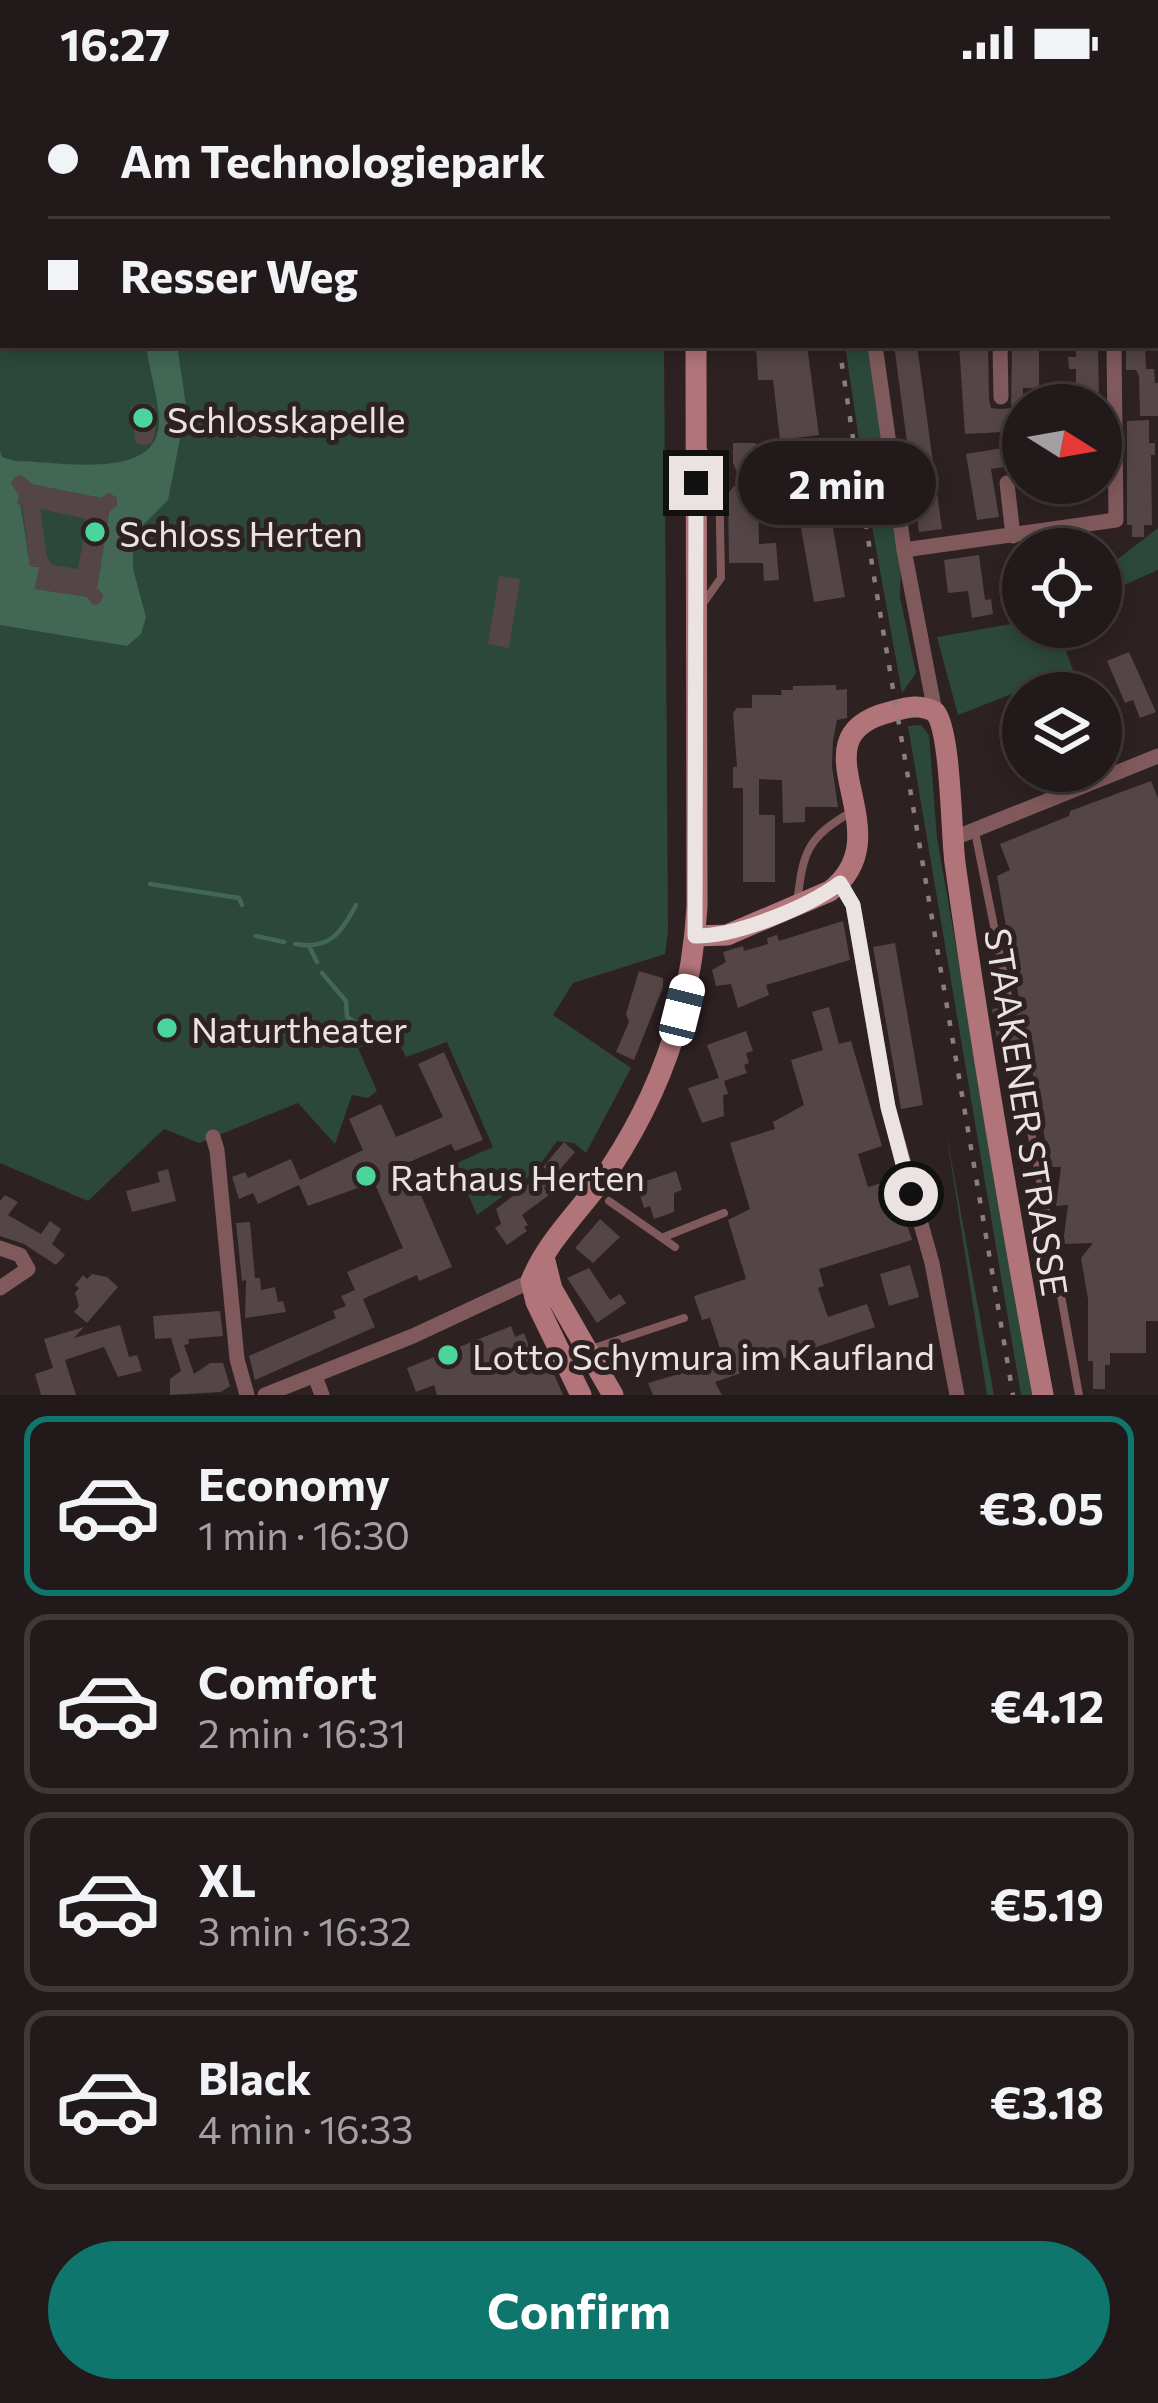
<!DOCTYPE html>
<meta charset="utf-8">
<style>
body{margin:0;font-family:Commissioner,sans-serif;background:#2e2627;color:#f1f3f6;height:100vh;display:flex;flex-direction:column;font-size:45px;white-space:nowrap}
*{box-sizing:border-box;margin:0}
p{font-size:39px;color:#a2a0a2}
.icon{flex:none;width:66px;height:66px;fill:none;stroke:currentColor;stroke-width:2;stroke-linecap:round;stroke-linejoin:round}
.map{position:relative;height:1311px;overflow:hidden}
.panel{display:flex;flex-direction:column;background:#22191a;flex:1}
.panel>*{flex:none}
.guide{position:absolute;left:0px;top:0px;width:1158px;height:264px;box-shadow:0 6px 18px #0003,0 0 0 3px #3f3839;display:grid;align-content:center;height:264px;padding:0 48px;background:#22191a}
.needle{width:78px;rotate:101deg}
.controls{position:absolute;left:1002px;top:300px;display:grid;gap:24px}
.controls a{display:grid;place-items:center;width:120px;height:120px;border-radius:50%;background:#22191a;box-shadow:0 6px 18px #0003,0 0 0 3px #3f3839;font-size:60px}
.end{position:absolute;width:54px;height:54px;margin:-27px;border:15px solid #ebe2e2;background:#111;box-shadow:0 0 0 6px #111}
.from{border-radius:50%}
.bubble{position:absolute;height:84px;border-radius:42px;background:#22191a;box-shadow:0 6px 18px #0003,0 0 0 3px #3f3839;font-size:39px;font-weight:700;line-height:84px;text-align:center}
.car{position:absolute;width:36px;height:72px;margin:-36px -18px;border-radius:15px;box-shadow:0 0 9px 3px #0007;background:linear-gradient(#fff 24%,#345 0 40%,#fff 0 76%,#345 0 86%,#fff 0)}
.guide b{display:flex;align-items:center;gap:42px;height:114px;font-size:45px}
.guide b+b{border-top:3px solid #3f3839}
.guide i{width:30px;height:30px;background:#f1f3f6}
ul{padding:21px 0 0;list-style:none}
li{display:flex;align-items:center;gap:36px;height:180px;margin:0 24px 18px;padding:0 24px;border:6px solid #3f3839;border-radius:24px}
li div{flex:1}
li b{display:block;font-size:45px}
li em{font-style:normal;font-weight:700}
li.active{border-color:#0f766e}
li>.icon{width:108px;height:108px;stroke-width:1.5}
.button{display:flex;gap:24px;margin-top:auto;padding:24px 48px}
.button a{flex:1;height:138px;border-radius:72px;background:#0f766e;color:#fff;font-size:48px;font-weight:700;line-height:138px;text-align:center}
.status{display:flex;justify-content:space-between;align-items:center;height:84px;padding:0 60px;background:#22191a;direction:ltr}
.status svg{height:33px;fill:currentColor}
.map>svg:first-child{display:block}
.green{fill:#2c483b}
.water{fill:#426755;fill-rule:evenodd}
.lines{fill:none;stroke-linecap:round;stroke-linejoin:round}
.stream{stroke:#426755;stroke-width:4.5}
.building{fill:#544546;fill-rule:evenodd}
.lane{stroke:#7f595b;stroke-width:8}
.street{stroke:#7f595b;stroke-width:15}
.secondary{stroke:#b17579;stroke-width:21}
.rail{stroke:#8a7e7f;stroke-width:4.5;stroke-dasharray:6 12;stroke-linecap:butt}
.route{stroke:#ebe2e2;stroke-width:15}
.poi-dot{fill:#4bd49c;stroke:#2e2122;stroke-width:4.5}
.labels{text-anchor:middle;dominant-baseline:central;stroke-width:10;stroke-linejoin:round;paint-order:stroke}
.poi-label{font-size:36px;fill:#ebe2e2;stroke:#2e2122;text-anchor:start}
.street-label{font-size:36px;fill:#ebe2e2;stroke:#2e2122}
</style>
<div class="status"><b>16:27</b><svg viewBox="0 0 49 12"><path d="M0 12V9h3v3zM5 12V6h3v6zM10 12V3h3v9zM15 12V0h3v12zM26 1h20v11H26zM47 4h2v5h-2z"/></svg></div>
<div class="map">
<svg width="1158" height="1311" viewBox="0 0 1158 1311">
<rect width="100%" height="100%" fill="#2e2122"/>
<!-- green -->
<path class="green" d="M0 0H682L3 3V261H664L668 847 665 870 573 899 553 931 631 984 586 1069 574 1059 557 1057 534 1089 477 1131 455 1080 493 1063 447 958 406 973 395 951 358 964 377 1007 368 1014 352 1011 335 1060 298 1019 199 1059 164 1045 88 1117 0 1079Z
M845 261H869L901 479 900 513 916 589 902 609 870 431Z
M1158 444V486L1101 511V488Z
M1023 538V543H1057L1073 586 958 631 937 553Z
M921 641 929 651 937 754 1035 1311H1021L908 642Z
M946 1047 994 1311H987Z"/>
<!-- water -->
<path class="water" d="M146 261H177L186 321 182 345 168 416 140 444 133 465V485L146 533 141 550 127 562 0 541V367L2 373 15 377C57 377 161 399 159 336 158 311 149 286 146 261ZM20 391 28 400 101 414 109 409 117 414V421L109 428 97 504 103 512 99 520H93L89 513 35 505 39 483 30 482 19 411 11 399Z"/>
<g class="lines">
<!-- stream -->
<path class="stream" d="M150 800 239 814 242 821
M256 852 284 858
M295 860C330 866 341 849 356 821
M309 862 317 878
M322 889 346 917 347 933 367 946"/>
</g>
<!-- building -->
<path class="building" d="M756 261H807L819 351 780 356 773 296H758Z
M894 261H917L942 445 919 448Z
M959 261H988L989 314 991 324 1000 325 1011 324 1012 261H1039V304H1023V347L965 350Z
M1076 261H1098L1099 314H1087V320H1076V285H1069L1068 273H1076Z
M1126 261H1145L1146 285H1154L1155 299H1158V332H1140L1139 292 1136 286H1126Z
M147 318V322H154L155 348 152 358 144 362 136 359 131 323Z
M1149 336V359H1155V371H1151L1152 441H1144V453H1132V441H1127V337Z
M733 359H755L761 365 765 399 758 400 759 460 776 459 779 496 764 497 763 479H729L728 409 740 396 733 379Z
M1015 362 1016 369 1023 368V380L991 385 999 433 977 436 966 370Z
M23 392 32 400 101 414 109 409 117 414V421L109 428 97 504 103 511 99 520 93 521 87 513 35 505 39 483 30 482 22 421 17 420 19 412 11 399 16 392ZM40 425 87 435 78 485 52 481 47 473Z
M825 398 845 513 814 518 795 410H809Z
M979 471 985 516 991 515 993 530 972 534 968 507 948 509 944 476Z
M499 492 520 495 509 564 488 560Z
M1129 568 1156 628 1140 634 1133 616 1125 619 1107 577Z
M836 601V606L847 605V634L837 636 833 657 832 682 838 723H805V738L783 739 782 696 759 695V731H775V798H743V704H733V683H737L733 629 737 624H752V611H782L781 606H793V602Z
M1151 697 1158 714V1237H1146V1269H1110V1281H1105V1305H1093V1277H1088V1215L1081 1174 1093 1159 1063 1160 1068 1121 1056 1122 1061 1083H1050L1031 980 1019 972 1011 980H1001L992 925 1002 923 1010 930 1020 920 997 792 1010 786 1000 760 1069 732 1070 727Z
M843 837 850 876 766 901 769 911 738 924 731 900 716 902 712 886 726 878 723 868 743 862 744 867 768 860 767 854 777 851 779 857Z
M895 859 923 1021 901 1025 873 863Z
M639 887 663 894V903L634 976 616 968 629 938 626 930Z
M829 923 839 960 851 957 882 1062 858 1070 868 1103 892 1096 912 1156 819 1185 824 1202 818 1204 828 1233 867 1220 875 1243 715 1298 722 1311H653L648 1299 724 1277 710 1234 702 1236 694 1212 746 1195 728 1136 750 1125 730 1059 775 1045 773 1038 804 1021 791 976 823 966 812 928Z
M746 947 753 967 746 969 749 979 744 981 747 989 724 997 728 1010 723 1011 724 1032 702 1039 688 1004 719 994 707 961Z
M444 968 483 1056 455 1067 451 1060 407 1079 452 1183 419 1197 417 1191 363 1215 375 1243 255 1296 249 1272 336 1234 333 1227 346 1222 341 1212 355 1206 347 1188 403 1164 374 1098 308 1122 299 1101 258 1120 253 1109 239 1115 232 1093 245 1088 248 1094 291 1075 300 1096 363 1066 349 1035 381 1020 396 1053 443 1033 418 980Z
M564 1058 575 1068 544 1104 549 1111 522 1131 528 1141 524 1143 527 1147 507 1161 495 1144 501 1140 496 1125 547 1086 543 1083Z
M168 1085 176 1117 132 1128 126 1107 160 1098 157 1088Z
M676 1087 682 1106 674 1109V1128L654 1135 650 1122 644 1124 637 1100Z
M5 1111 18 1118 8 1131 41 1150 50 1137 61 1145 52 1160 65 1171 56 1181 24 1160 0 1152V1117Z
M600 1135 620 1153 593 1179 575 1164Z
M250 1138 255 1194H260L261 1206 275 1203 278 1218 283 1217 286 1228 245 1234 246 1196 242 1197 236 1139Z
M910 1181 919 1213 889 1222 880 1190Z
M589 1184 610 1216 620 1210 626 1219 597 1239 567 1194Z
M92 1190 107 1193 118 1203 87 1239 74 1228 79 1222 75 1209 79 1204 75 1201 83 1191 87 1195Z
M220 1227 223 1252 188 1255 189 1260 184 1261 194 1290 210 1279H223L230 1302 221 1308 170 1311V1295L181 1287 171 1254 155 1255 153 1232Z
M120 1241 129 1273 137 1271 142 1287 118 1293 104 1263 65 1276 76 1311H41L35 1290 53 1284 44 1255 84 1243 74 1254Z
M511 1242 515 1253 524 1249 534 1276 546 1272 563 1311H437L434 1301 416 1308 407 1284Z"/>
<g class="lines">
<!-- lane -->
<path class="lane" d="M702 364 719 388 721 494 704 518
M975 748 1010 922
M797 820C803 768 806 754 853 727
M1019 980 1079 1311
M609 1117 675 1163
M664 1153 724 1129
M588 1266 684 1234"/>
<!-- street -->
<path class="street" d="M516 0V3
M877 3V0
M875 261 904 466 935 628
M1000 261 1001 313
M1007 399 1013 452
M904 466 1116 436 1114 261
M952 755 1158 672
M840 799 853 821 888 1023 932 1179 957 1311
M213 1053 217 1066 237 1275 247 1311
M0 1164 20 1171 28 1185 0 1204
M315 1292 322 1311
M265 1311 413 1252 531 1197"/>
<!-- secondary -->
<path class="secondary" d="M695 0V3
M695 852 727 851 830 807C907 748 788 653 890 628 905 624 920 619 935 628 951 646 951 748 955 779 980 957 1010 1134 1043 1311
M544 1173 552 1205 613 1311
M581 1311 536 1218 531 1197C548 1154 586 1121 611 1083 663 1004 692 917 697 822L696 261"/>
<!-- rail -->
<path class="rail" d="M827 3 828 0
M839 261 873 487 1013 1311"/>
</g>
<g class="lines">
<!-- route -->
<path class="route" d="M696 399 695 852C735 853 808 823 840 799L853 821 888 1023 911 1110"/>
</g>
<!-- markers -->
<g class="poi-dot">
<circle cx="143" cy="334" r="12"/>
<circle cx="95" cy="448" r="12"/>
<circle cx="167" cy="944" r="12"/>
<circle cx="366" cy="1092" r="12"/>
<circle cx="448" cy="1271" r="12"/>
</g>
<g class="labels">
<!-- poi labels -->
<g class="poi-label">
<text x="167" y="334">Schlosskapelle</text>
<text x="119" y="448">Schloss Herten</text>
<text x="191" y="944">Naturtheater</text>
<text x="390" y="1092">Rathaus Herten</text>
<text x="472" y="1271">Lotto Schymura im Kaufland</text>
</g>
<!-- street labels -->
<g class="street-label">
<text transform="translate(1028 1028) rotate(81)">STAAKENER STRASSE</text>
</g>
</g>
</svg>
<div class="controls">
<a><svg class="needle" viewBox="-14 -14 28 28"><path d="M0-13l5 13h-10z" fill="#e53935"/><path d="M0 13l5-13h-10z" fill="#a2a0a2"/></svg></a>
<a><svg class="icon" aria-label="locate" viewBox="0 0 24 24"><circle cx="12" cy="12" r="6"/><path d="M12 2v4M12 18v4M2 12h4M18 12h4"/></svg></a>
<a><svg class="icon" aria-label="layers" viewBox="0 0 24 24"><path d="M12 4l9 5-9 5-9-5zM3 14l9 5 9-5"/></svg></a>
</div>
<i class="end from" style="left:911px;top:1110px"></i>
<i class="end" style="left:696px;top:399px"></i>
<div class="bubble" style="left:738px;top:357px;width:198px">2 min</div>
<i class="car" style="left:682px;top:926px;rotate:14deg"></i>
<div class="guide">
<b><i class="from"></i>Am Technologiepark</b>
<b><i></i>Resser Weg</b>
</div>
</div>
<section class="panel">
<ul>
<li class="active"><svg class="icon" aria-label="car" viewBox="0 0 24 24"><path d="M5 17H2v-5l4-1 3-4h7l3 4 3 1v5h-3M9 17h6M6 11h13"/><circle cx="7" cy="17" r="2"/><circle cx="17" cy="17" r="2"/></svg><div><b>Economy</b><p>1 min · 16:30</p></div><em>€3.05</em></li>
<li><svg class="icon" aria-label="car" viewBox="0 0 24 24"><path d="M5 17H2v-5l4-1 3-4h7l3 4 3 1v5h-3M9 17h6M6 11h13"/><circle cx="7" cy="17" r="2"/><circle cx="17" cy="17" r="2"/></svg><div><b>Comfort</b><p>2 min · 16:31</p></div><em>€4.12</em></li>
<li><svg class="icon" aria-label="car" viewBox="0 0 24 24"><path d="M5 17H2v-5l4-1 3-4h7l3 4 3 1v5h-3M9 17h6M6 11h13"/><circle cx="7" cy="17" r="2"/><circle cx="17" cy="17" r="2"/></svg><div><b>XL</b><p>3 min · 16:32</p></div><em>€5.19</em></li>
<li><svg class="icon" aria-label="car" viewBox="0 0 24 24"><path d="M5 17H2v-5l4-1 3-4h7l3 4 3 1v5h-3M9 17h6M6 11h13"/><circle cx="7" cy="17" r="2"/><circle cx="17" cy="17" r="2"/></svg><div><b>Black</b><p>4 min · 16:33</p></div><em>€3.18</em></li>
</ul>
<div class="button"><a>Confirm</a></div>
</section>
